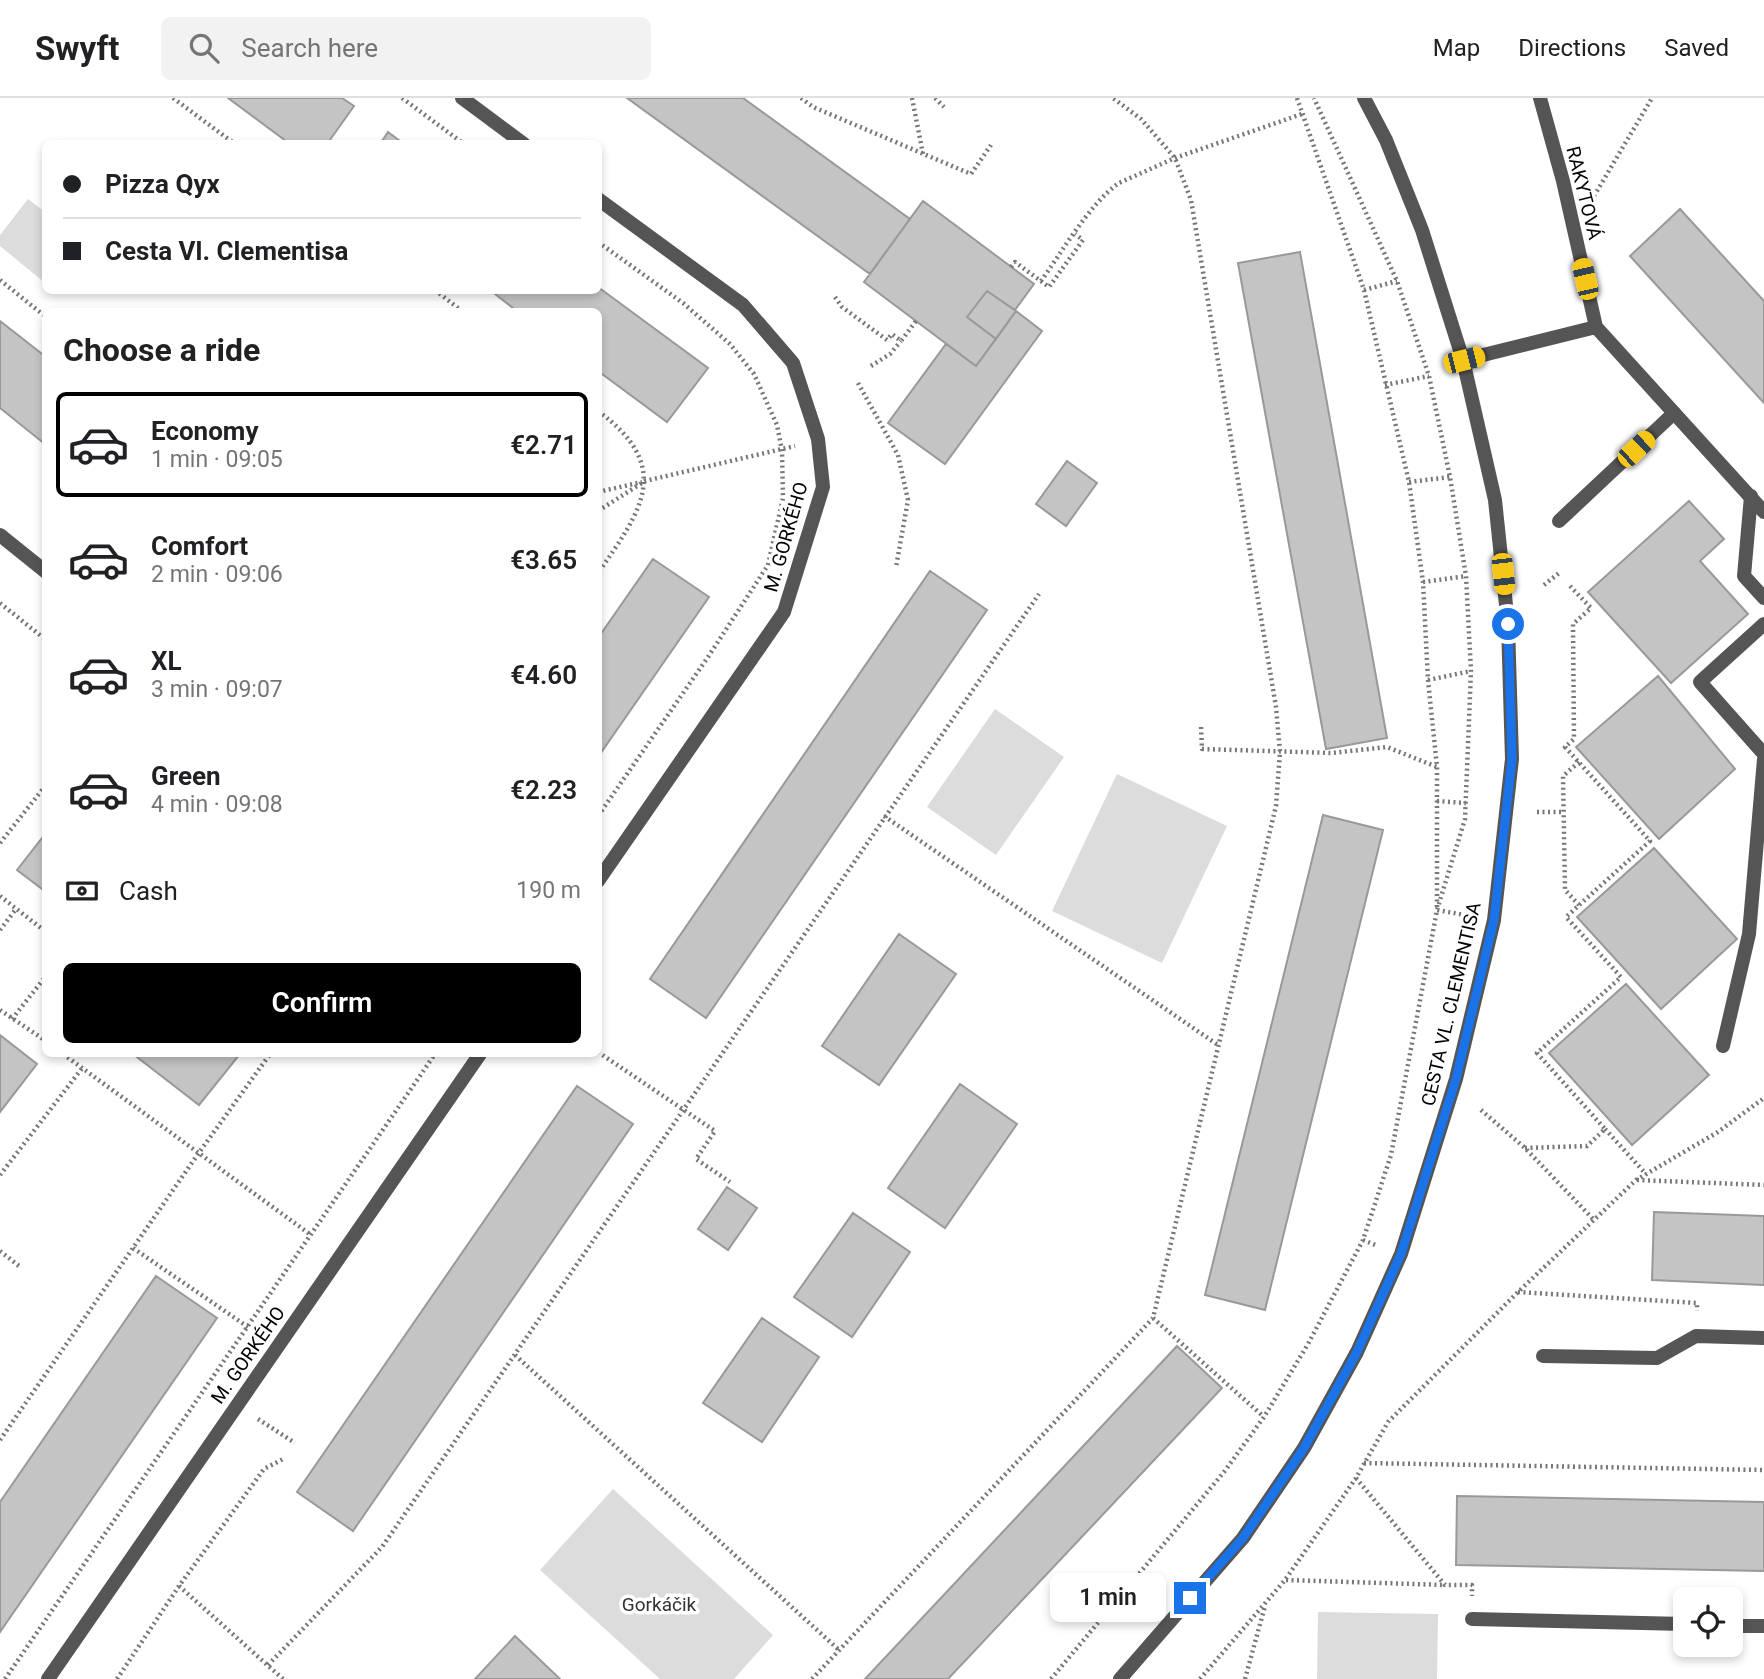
<!DOCTYPE html>
<meta charset="utf-8">
<style>
body{margin:0;font-family:Roboto,sans-serif;background:#f2f2f2;color:#202124;height:100vh;display:flex;flex-direction:column;font-size:26px;white-space:nowrap}
*{box-sizing:border-box;margin:0}
p{font-size:23px;color:#757577}
.icon{flex:none;width:38px;height:38px;fill:none;stroke:currentColor;stroke-width:2;stroke-linecap:round;stroke-linejoin:round}
.map{position:relative;flex:1;overflow:hidden}
.details{position:absolute;left:42px;top:210px;width:560px;height:749px;display:flex;flex-direction:column;background:#fff;border-radius:10px;box-shadow:0 4px 10px #0003}
.details>*{flex:none}
.guide{position:absolute;left:42px;top:42px;width:560px;height:154px;border-radius:10px;box-shadow:0 4px 10px #0003;display:grid;align-content:center;height:154px;padding:0 21px;background:#fff}
.controls{position:absolute;left:1673px;top:1489px;display:grid;gap:14px}
.controls a{display:grid;place-items:center;width:70px;height:70px;border-radius:10px;background:#fff;box-shadow:0 4px 10px #0003;font-size:35px}
.end{position:absolute;width:32px;height:32px;margin:-16px;border:9px solid #1a73e8;background:#fff;box-shadow:0 0 0 4px #fff}
.from{border-radius:50%}
.bubble{position:absolute;height:49px;border-radius:10px;background:#fff;box-shadow:0 4px 10px #0003;font-size:23px;font-weight:600;line-height:49px;text-align:center}
.car{position:absolute;width:21px;height:42px;margin:-21px -10px;border-radius:9px;box-shadow:0 0 5px 2px #0007;background:linear-gradient(#f5c518 24%,#345 0 40%,#f5c518 0 76%,#345 0 86%,#f5c518 0)}
.guide b{display:flex;align-items:center;gap:24px;height:66px;font-size:26px}
.guide b+b{border-top:2px solid #e0e0e0}
.guide i{width:18px;height:18px;background:#202124}
ul{padding:0;list-style:none}
li{display:flex;align-items:center;gap:21px;height:105px;margin:0 14px 10px;padding:0 7px;border:4px solid transparent;border-radius:10px}
li div{flex:1}
li b{display:block;font-size:26px}
li em{font-style:normal;font-weight:600}
li.active{border-color:#000}
li>.icon{width:63px;height:63px;stroke-width:1.5}
h2{padding:0 21px;font-size:32px;line-height:84px}
.pay{display:flex;align-items:center;gap:18px;height:77px;padding:0 21px;font-size:26px}
.pay p{margin-inline-start:auto}
.action{display:flex;gap:14px;margin-top:auto;padding:14px 21px}
.action a{flex:1;height:80px;border-radius:10px;background:#000;color:#fff;font-size:28px;font-weight:600;line-height:80px;text-align:center}
header{display:flex;align-items:center;gap:42px;box-sizing:border-box;height:98px;padding:0 35px;background:#fff;border-bottom:2px solid #e0e0e0}
header strong{font-size:33px}
nav{display:flex;gap:38px;margin-inline-start:auto;font-size:24px}
.search{width:490px;height:63px;background:#f2f2f2;display:flex;align-items:center;gap:18px;box-sizing:border-box;padding:0 24px;border-radius:10px;color:#757577;font-size:26px}
.map>svg:first-child{display:block}
.green{fill:#dcdcdc}
.building{fill:#c4c4c4;stroke:#999;stroke-width:2}
.lines{fill:none;stroke-linecap:round;stroke-linejoin:round}
.path{stroke:#777;stroke-width:4.5;stroke-dasharray:2 3.5;stroke-linecap:butt}
.lane{stroke:#555;stroke-width:14}
.street{stroke:#555;stroke-width:14}
.route{stroke:#1a73e8;stroke-width:9}
.labels{text-anchor:middle;dominant-baseline:central;stroke-width:7;stroke-linejoin:round;paint-order:stroke}
.street-label{font-size:19px;fill:#000;stroke:#fff}
.park-label{font-size:19px;fill:#333;stroke:#fff}
</style>
<header>
<strong>Swyft</strong>
<div class="search"><svg class="icon" aria-label="search" viewBox="0 0 24 24"><circle cx="10" cy="10" r="6"/><path d="M15 15l6 6"/></svg>Search here</div>
<nav><a>Map</a><a>Directions</a><a>Saved</a></nav>
</header>
<div class="map">
<svg width="1764" height="1581" viewBox="0 0 1764 1581">
<rect width="100%" height="100%" fill="#fff"/>
<!-- green -->
<path class="green" d="M28 101 45 114V185L0 148V137Z
M995 611 1064 659 996 757 927 709Z
M1117 676 1227 728 1162 865 1052 813Z
M613 1391 773 1537 734 1581H660L540 1472Z
M1318 1514 1438 1516 1437 1581H1317Z"/>
<!-- building -->
<path class="building" d="M228 0H342L354 8 327 46H290Z
M627 0H743L910 121 870 176Z
M388 34 404 46H380Z
M923 103 1034 186 1015 212 987 193 967 219 996 241 976 268 864 184Z
M1680 111 1764 203V305L1630 158Z
M1300 154 1387 640 1326 651 1238 165Z
M598 189 708 270 667 324 598 273V214H518L490 192H598Z
M987 193 1016 213 996 241 967 219Z
M1016 213 1042 233 945 366 888 325 946 246 976 268Z
M0 223 46 259V347L0 310Z
M1067 363 1097 385 1066 428 1036 406Z
M1689 403 1724 441 1700 463 1748 516 1671 585 1588 494Z
M653 461 709 499 598 659V540Z
M930 473 987 512 706 920 650 881Z
M1658 578 1735 671 1659 741 1576 649Z
M1323 717 1383 732 1265 1212 1205 1197Z
M46 735V794L17 772Z
M1654 750 1737 841 1661 911 1577 819Z
M899 836 956 876 879 987 822 948Z
M1626 886 1709 977 1632 1047 1549 955Z
M0 937 37 966 0 1014Z
M133 956H240L199 1007Z
M960 986 1017 1026 945 1130 888 1090Z
M577 988 633 1026 353 1433 297 1394Z
M727 1089 757 1110 728 1152 698 1131Z
M1654 1114 1764 1118V1187L1652 1182Z
M853 1115 910 1154 852 1239 794 1199Z
M156 1178 217 1220 0 1534V1404Z
M762 1220 819 1259 762 1344 703 1305Z
M1177 1248 1222 1290 948 1581H865Z
M1457 1398 1764 1404V1473L1456 1467Z
M515 1538 560 1581H475Z"/>
<g class="lines">
<!-- path -->
<path class="path" d="M173 0 235 46
M402 0 464 46
M801 0 813 9 971 76 991 47
M912 0 923 56
M935 0 944 9
M1297 0 1364 192 1409 384 1423 484 1428 582 1437 669V812L1470 818
M1594 98 1652 0
M598 144 683 205 730 246 754 276 777 327 782 353 783 400 768 467 708 559 598 718
M1011 169 1015 164 1049 189 1083 142 1075 136
M0 182 46 219
M1041 183C1062 154 1090 105 1119 85L1175 60 1302 16
M435 192 463 214
M1364 192 1397 183
M835 199 842 209 887 242 892 236 901 243 916 223
M871 268 890 256 901 243
M858 285 898 357 908 402 896 469
M1385 287 1429 278
M598 313C674 369 642 412 598 475
M1409 384 1450 379
M598 394 642 384
M598 413 645 383 795 348
M1423 484 1466 478
M1544 487 1559 475
M0 505 46 542
M1428 582 1471 573
M1201 629 1202 651 1332 655 1387 649 1437 669
M1579 664 1563 678 1565 792 1579 807
M1437 703 1466 705
M1537 714H1564
M884 718 1218 947
M0 745 46 687
M0 798 46 834
M0 832 16 811
M0 912 46 943
M12 921 46 878
M598 954 715 1033 696 1061 730 1084
M63 956 311 1137
M1481 1012 1525 1050 1594 1122
M1605 1031 1646 1076
M1525 1050 1587 1048 1605 1031 1537 955 1621 879 1566 819 1650 743 1565 649 1574 641 1573 526 1591 510 1570 488
M0 1077 83 969
M1637 1082 1764 1087
M1363 1142 1378 1148
M133 1150 248 1229
M0 1153 19 1168
M1518 1194 1697 1205V1213
M1153 1220 1264 1319
M515 1257 839 1552
M258 1321 295 1345
M0 1342 198 1056 270 956
M1364 1365 1764 1372
M1356 1380 1445 1487H1472V1498
M1286 1482 1445 1487
M179 1488 283 1581
M268 1567 382 1449 1039 496
M5 1581 435 956
M117 1581 179 1488 264 1371 285 1360
M812 1581 1153 1220 1276 708 1280 654 1276 609 1191 102 1175 60 1141 21 1113 0
M1051 1581 1224 1374 1264 1319 1308 1246 1363 1142 1391 1057 1437 812 1465 721 1471 573 1466 478 1450 379 1429 278 1397 183 1314 0
M1200 1581 1285 1482 1356 1380 1388 1324 1518 1194 1636 1082 1718 1034 1764 1000
M1245 1581 1265 1508"/>
<!-- lane -->
<path class="lane" d="M1751 398 1744 478 1764 500
M1559 423 1674 315
M1764 526 1700 584 1764 656
M1723 948 1749 836 1764 661
M1543 1258 1657 1260 1696 1238 1764 1240
M1472 1521 1685 1526
M1731 1528H1764"/>
<!-- street -->
<path class="street" d="M462 0 524 46
M598 101 743 207 793 265 818 341 823 389 784 514 598 783
M1596 229 1764 414
M1463 262 1596 229 1563 83 1540 0
M0 437 46 474
M48 1581 480 956
M1120 1581 1243 1440 1304 1350 1357 1254 1401 1156 1456 981 1494 822 1512 661 1508 526 1495 402 1463 262 1422 132 1386 42 1364 0"/>
</g>
<g class="lines">
<!-- route -->
<path class="route" d="M1190 1500 1243 1440 1304 1350 1357 1254 1401 1156 1456 981 1494 822 1512 661 1508 526"/>
</g>
<g class="labels">
<!-- street labels -->
<g class="street-label">
<text transform="translate(1584 95) rotate(76)">RAKYTOVÁ</text>
<text transform="translate(786 439) rotate(-74)">M. GORKÉHO</text>
<text transform="translate(1451 906) rotate(-77)">CESTA VL. CLEMENTISA</text>
<text transform="translate(248 1257) rotate(-55)">M. GORKÉHO</text>
</g>
<!-- park labels -->
<g class="park-label">
<text x="659" y="1506">Gorkáčik</text>
</g>
</g>
</svg>
<div class="controls">
<a><svg class="icon" aria-label="locate" viewBox="0 0 24 24"><circle cx="12" cy="12" r="6"/><path d="M12 2v4M12 18v4M2 12h4M18 12h4"/></svg></a>
</div>
<i class="end from" style="left:1508px;top:526px"></i>
<i class="end" style="left:1190px;top:1500px"></i>
<div class="bubble" style="left:1050px;top:1475px;width:116px">1 min</div>
<i class="car" style="left:1585px;top:181px;rotate:347deg"></i>
<i class="car" style="left:1464px;top:262px;rotate:76deg"></i>
<i class="car" style="left:1636px;top:351px;rotate:47deg"></i>
<i class="car" style="left:1503px;top:476px;rotate:174deg"></i>
<div class="guide">
<b><i class="from"></i>Pizza Qyx</b>
<b><i></i>Cesta Vl. Clementisa</b>
</div>
<section class="details">
<h2>Choose a ride</h2>
<ul>
<li class="active"><svg class="icon" aria-label="car" viewBox="0 0 24 24"><path d="M5 17H2v-5l4-1 3-4h7l3 4 3 1v5h-3M9 17h6M6 11h13"/><circle cx="7" cy="17" r="2"/><circle cx="17" cy="17" r="2"/></svg><div><b>Economy</b><p>1 min · 09:05</p></div><em>€2.71</em></li>
<li><svg class="icon" aria-label="car" viewBox="0 0 24 24"><path d="M5 17H2v-5l4-1 3-4h7l3 4 3 1v5h-3M9 17h6M6 11h13"/><circle cx="7" cy="17" r="2"/><circle cx="17" cy="17" r="2"/></svg><div><b>Comfort</b><p>2 min · 09:06</p></div><em>€3.65</em></li>
<li><svg class="icon" aria-label="car" viewBox="0 0 24 24"><path d="M5 17H2v-5l4-1 3-4h7l3 4 3 1v5h-3M9 17h6M6 11h13"/><circle cx="7" cy="17" r="2"/><circle cx="17" cy="17" r="2"/></svg><div><b>XL</b><p>3 min · 09:07</p></div><em>€4.60</em></li>
<li><svg class="icon" aria-label="car" viewBox="0 0 24 24"><path d="M5 17H2v-5l4-1 3-4h7l3 4 3 1v5h-3M9 17h6M6 11h13"/><circle cx="7" cy="17" r="2"/><circle cx="17" cy="17" r="2"/></svg><div><b>Green</b><p>4 min · 09:08</p></div><em>€2.23</em></li>
</ul>
<div class="pay"><svg class="icon" aria-label="cash" viewBox="0 0 24 24"><path d="M3 7h18v10H3z"/><circle cx="12" cy="12" r="2"/></svg>Cash<p>190 m</p></div>
<div class="action"><a>Confirm</a></div>
</section>
</div>
